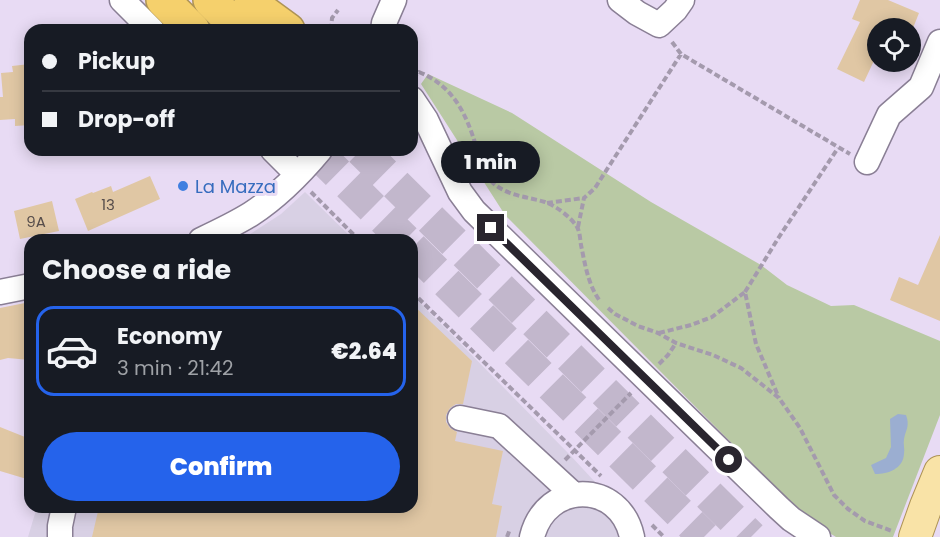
<!DOCTYPE html>
<meta charset="utf-8">
<style>
body{margin:0;font-family:Poppins,sans-serif;background:#242831;color:#f1f3f6;height:100vh;display:flex;flex-direction:column;font-size:22px;white-space:nowrap}
*{box-sizing:border-box;margin:0}
p{font-size:20px;color:#9ea1a6}
.icon{flex:none;width:33px;height:33px;fill:none;stroke:currentColor;stroke-width:2;stroke-linecap:round;stroke-linejoin:round}
.map{position:relative;flex:1;overflow:hidden}
.drawer{position:absolute;left:24px;top:234px;width:394px;height:279px;display:flex;flex-direction:column;background:#171b24;border-radius:18px;box-shadow:0 3px 15px #0003}
.drawer>*{flex:none}
.top-card{position:absolute;left:24px;top:24px;width:394px;height:132px;border-radius:18px;box-shadow:0 3px 15px #0003;display:grid;align-content:center;height:132px;padding:0 18px;background:#171b24}
.buttons{position:absolute;left:867px;top:18px;display:grid;gap:12px}
.buttons a{display:grid;place-items:center;width:54px;height:54px;border-radius:50%;background:#171b24;box-shadow:0 3px 15px #0003;font-size:30px}
.end{position:absolute;width:27px;height:27px;margin:-14px;border:8px solid #29252e;background:#fff;box-shadow:0 0 0 3px #fff}
.from{border-radius:50%}
.bubble{position:absolute;height:42px;border-radius:21px;background:#171b24;box-shadow:0 3px 15px #0003;font-size:20px;font-weight:800;line-height:42px;text-align:center}
.top-card b{display:flex;align-items:center;gap:21px;height:57px;font-size:22px}
.top-card b+b{border-top:2px solid #363941}
.top-card i{width:15px;height:15px;background:#f1f3f6}
ul{padding:0;list-style:none}
li{display:flex;align-items:center;gap:18px;height:90px;margin:0 12px 9px;padding:0 6px;border:3px solid #363941;border-radius:18px}
li div{flex:1}
li b{display:block;font-size:22px}
li em{font-style:normal;font-weight:800}
li.active{border-color:#2563eb}
li>.icon{width:54px;height:54px;stroke-width:1.5}
h2{padding:0 18px;font-size:27px;line-height:72px}
.action{display:flex;gap:12px;margin-top:auto;padding:12px 18px}
.action a{flex:1;height:69px;border-radius:36px;background:#2563eb;color:#fff;font-size:24px;font-weight:800;line-height:69px;text-align:center}
.map>svg:first-child{display:block}
.medical{fill:#d8d0e4}
.green{fill:#b9c9a4}
.water{fill:#9baed1}
.building{fill:#e0c7a4}
.lines{fill:none;stroke-linecap:round;stroke-linejoin:round}
.highway-tunnel{stroke:#c2b7cc;stroke-width:33;stroke-dasharray:33 16;stroke-linecap:butt}
.minor-casing{stroke:#8a7f95;stroke-width:27}
.major-casing{stroke:#ae9456;stroke-width:34}
.highway-casing{stroke:#ae9456;stroke-width:36}
.path{stroke:#a49aad;stroke-width:4;stroke-dasharray:6 3;stroke-linecap:butt}
.minor{stroke:#fff;stroke-width:24}
.major{stroke:#f9e3a7;stroke-width:32}
.highway{stroke:#f5d06c;stroke-width:33}
.route{stroke:#29252e;stroke-width:8}
.shop-dot{fill:#3f7fe0;stroke:#e8dbf4;stroke-width:2}
.labels{text-anchor:middle;dominant-baseline:central;stroke-width:6;stroke-linejoin:round;paint-order:stroke}
.number-label{font-size:15px;fill:#574e4c}
.shop-label{font-size:18px;fill:#366cbe;stroke:#e8dbf4;text-anchor:start}
</style>
<div class="map">
<svg width="940" height="537" viewBox="0 0 940 537">
<rect width="100%" height="100%" fill="#e8dbf4"/>
<!-- medical -->
<path class="medical" d="M305 192 354 240H241L281 214Z
M413 296 454 337 570 455 646 537H28L37 507H412Z"/>
<!-- green -->
<path class="green" d="M428 74 512 113 651 202 761 265 787 285 831 306 854 305 940 341V415L893 537H836L818 526 789 501 505 215 421 84Z"/>
<!-- water -->
<path class="water" d="M898 414 906 415C910 426 906 429 904 439 903 444 905 449 904 454 903 469 888 474 875 474L871 465 886 458 891 447 890 419Z"/>
<!-- building -->
<path class="building" d="M860 0H888L919 13 913 28H878V52L864 82 837 69 860 22 852 19Z
M30 64V125L15 126V119L0 120V97H3L1 73 13 72 12 66Z
M150 176 160 199 88 231 75 199 92 192 93 193 111 186 113 192Z
M52 201 59 231 20 239 14 211Z
M940 235V321L890 300 899 277 918 285Z
M30 302V360L8 358 0 360V308Z
M412 304 472 361 463 404H456L450 408 446 415V422L450 428 457 432 455 441 503 451 492 504 502 506 496 537H92L99 507H412Z
M0 427 30 439V480L0 471Z"/>
<g class="lines">
<!-- highway-tunnel -->
<path class="highway-tunnel" d="M314 150 405 240
M361 150 751 537
M412 248 704 537"/>
<defs>
<path id="minor" d="M122 0 152 30
M620 0 637 13 659 25 675 10 682 0
M383 30 384 23 394 0
M412 99 426 120 460 192 474 211 779 508 791 519 818 537
M273 150 297 174
M867 162 889 115 921 87 940 42
M201 240C218 232 235 224 251 214 277 197 300 174 320 150
M0 292 30 286
M460 418 499 426 574 495
M60 537V526L64 507
M532 537C546 480 620 480 632 537"/>
<path id="major" d="M915 537 926 506 940 472"/>
<path id="highway" d="M163 0 193 30
M210 0 240 30
M251 0 262 11 288 30"/>
</defs>
<!-- minor casing -->
<use href="#minor" class="minor-casing"/>
<!-- major casing -->
<use href="#major" class="major-casing"/>
<!-- highway casing -->
<use href="#highway" class="highway-casing"/>
<!-- path -->
<path class="path" d="M331 30 332 18 338 10
M672 42 681 54 850 154
M413 79 419 72C453 86 466 113 476 146 479 155 482 168 487 176 501 196 525 196 545 202 556 206 571 217 577 227 580 232 580 239 581 245 585 264 588 285 600 301
M311 192 359 240
M547 203 584 198
M578 227 584 198 595 188 681 54
M412 292 601 476
M745 292 779 237 838 148
M608 308 615 314 638 326 658 333 676 343 713 355 741 368 779 398 800 428 834 495 848 509 865 521 892 531
M659 333 691 325 712 317 745 292 756 344 779 398
M659 364 668 355 676 343
M565 460 631 393
M652 525 664 537
M507 537 510 529"/>
<!-- minor -->
<use href="#minor" class="minor"/>
<!-- major -->
<use href="#major" class="major"/>
<!-- highway -->
<use href="#highway" class="highway"/>
</g>
<g class="lines">
<!-- route -->
<path class="route" d="M491 228 729 460"/>
</g>
<!-- markers -->
<circle class="shop-dot" cx="183" cy="186" r="6"/>
<g class="labels">
<!-- number labels -->
<g class="number-label">
<text x="108" y="204">13</text>
<text x="36" y="221">9A</text>
</g>
<!-- shop labels -->
<g class="shop-label">
<text x="195" y="186">La Mazza</text>
</g>
</g>
</svg>
<div class="buttons">
<a><svg class="icon" aria-label="locate" viewBox="0 0 24 24"><circle cx="12" cy="12" r="6"/><path d="M12 2v4M12 18v4M2 12h4M18 12h4"/></svg></a>
</div>
<i class="end from" style="left:729px;top:460px"></i>
<i class="end" style="left:491px;top:228px"></i>
<div class="bubble" style="left:441px;top:141px;width:99px">1 min</div>
<div class="top-card">
<b><i class="from"></i>Pickup</b>
<b><i></i>Drop-off</b>
</div>
<section class="drawer">
<h2>Choose a ride</h2>
<ul>
<li class="active"><svg class="icon" aria-label="car" viewBox="0 0 24 24"><path d="M5 17H2v-5l4-1 3-4h7l3 4 3 1v5h-3M9 17h6M6 11h13"/><circle cx="7" cy="17" r="2"/><circle cx="17" cy="17" r="2"/></svg><div><b>Economy</b><p>3 min · 21:42</p></div><em>€2.64</em></li>
</ul>
<div class="action"><a>Confirm</a></div>
</section>
</div>
